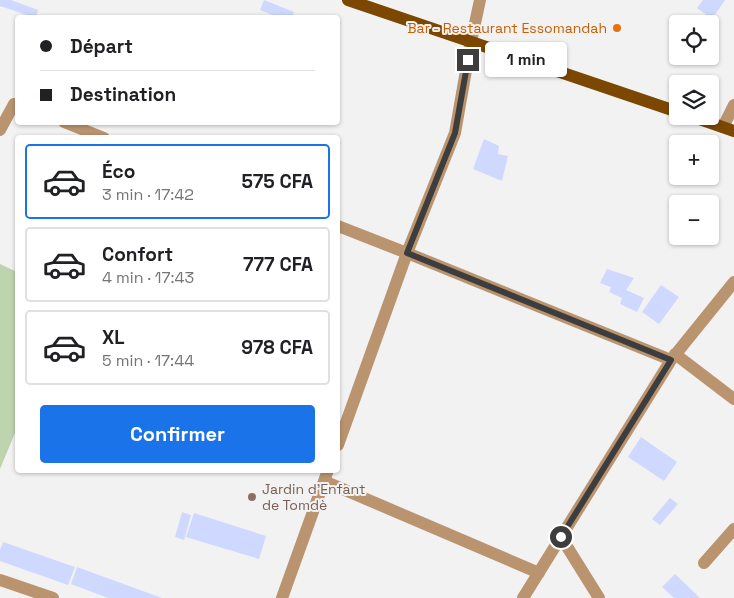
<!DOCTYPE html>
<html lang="fr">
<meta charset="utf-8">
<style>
body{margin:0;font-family:"Space Grotesk",sans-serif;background:#f6f6f6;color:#202124;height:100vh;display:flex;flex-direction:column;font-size:19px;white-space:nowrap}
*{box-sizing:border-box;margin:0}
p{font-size:16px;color:#757577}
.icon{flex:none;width:28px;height:28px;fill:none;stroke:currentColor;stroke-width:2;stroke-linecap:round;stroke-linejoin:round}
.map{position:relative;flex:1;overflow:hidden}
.details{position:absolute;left:15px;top:135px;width:325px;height:338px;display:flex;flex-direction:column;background:#fff;border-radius:5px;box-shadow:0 1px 4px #0004}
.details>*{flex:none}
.banner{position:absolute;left:15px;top:15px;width:325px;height:110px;border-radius:5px;box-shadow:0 1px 4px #0004;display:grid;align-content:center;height:110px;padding:0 25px;background:#fff}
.tools{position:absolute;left:669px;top:15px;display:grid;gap:10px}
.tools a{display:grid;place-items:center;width:50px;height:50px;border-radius:5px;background:#fff;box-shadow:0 1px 4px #0004;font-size:25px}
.end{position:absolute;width:22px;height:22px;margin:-11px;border:6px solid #3d3d3d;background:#fff;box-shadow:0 0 0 2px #fff}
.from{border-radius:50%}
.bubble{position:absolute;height:35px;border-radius:5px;background:#fff;box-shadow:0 1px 4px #0004;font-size:16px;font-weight:600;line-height:35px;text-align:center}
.banner b{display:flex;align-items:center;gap:18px;height:48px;font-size:19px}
.banner b+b{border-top:1px solid #e0e0e0}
.banner i{width:12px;height:12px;background:#202124}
ul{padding:9px 0 0;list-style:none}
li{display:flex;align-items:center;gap:15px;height:75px;margin:0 10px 8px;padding:0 15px;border:2px solid #e0e0e0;border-radius:5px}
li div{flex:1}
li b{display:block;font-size:19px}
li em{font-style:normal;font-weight:600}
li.active{border-color:#1a73e8}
li>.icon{width:45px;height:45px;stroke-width:1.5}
.action{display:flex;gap:10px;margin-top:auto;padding:10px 25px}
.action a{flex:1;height:58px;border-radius:5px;background:#1a73e8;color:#fff;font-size:20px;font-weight:600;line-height:58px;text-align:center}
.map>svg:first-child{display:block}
.green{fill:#bdd4ae}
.building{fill:#cfd8ff}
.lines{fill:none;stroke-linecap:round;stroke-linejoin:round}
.minor{stroke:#ba936f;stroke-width:12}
.major{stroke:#7c4700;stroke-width:12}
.route{stroke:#3d3d3d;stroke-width:6}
.food-dot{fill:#e8710a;stroke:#f2f2f3;stroke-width:2}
.education-dot{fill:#8d6e63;stroke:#f2f2f3;stroke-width:2}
.labels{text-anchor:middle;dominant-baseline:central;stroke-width:4;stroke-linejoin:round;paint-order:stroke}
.food-label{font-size:14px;fill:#c56008;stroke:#f2f2f3;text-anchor:end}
.education-label{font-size:14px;fill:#785e54;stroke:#f2f2f3;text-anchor:start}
</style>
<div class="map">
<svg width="734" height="598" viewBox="0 0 734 598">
<rect width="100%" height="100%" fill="#f2f2f3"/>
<!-- green -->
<path class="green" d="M0 264 17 272V428L0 469Z"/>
<!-- building -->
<path class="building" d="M0 0H11L38 10 36 18H26L27 15 0 6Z
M264 0 294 12 292 18H280L260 10Z
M703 0H725L712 19 697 8Z
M484 139 499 146 498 154 508 156 502 181 473 169Z
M607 269 634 278 626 290 644 298 637 312 620 304 622 298 609 292 611 287 600 283Z
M661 285 679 297 659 324 642 312Z
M641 437 677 462 664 481 628 457Z
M670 498 678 504 660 525 652 519Z
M182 512 191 515 184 540 175 537Z
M194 513 266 536 259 559 186 537Z
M3 542 75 567 68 585 0 561V550Z
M77 567 162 598H108L71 584Z
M675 574 700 598H674L662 587Z"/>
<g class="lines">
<!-- minor -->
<path class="minor" d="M64 122 104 138
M723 127 734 105
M0 130 14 104
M338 226 407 253 671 360 734 282
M675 354 734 399
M338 445 407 253 455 133 471 42 480 0
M324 481 539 573
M561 537 599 598
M704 563 734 529
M0 580 53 598
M282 598 328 470
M523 598 671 360"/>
<!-- major -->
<path class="major" d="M348 0 678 112
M691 116 734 131"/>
</g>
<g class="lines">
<!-- route -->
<path class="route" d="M468 60 455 133 407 253 671 360 561 537"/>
</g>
<!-- markers -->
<circle class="food-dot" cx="617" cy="28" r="5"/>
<circle class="education-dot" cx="252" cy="497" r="5"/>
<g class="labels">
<!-- food labels -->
<g class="food-label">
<text x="607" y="28">Bar - Restaurant Essomandah</text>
</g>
<!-- education labels -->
<g class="education-label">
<text x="262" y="489">Jardin d'Enfant<tspan x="262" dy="16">de Tomdè</tspan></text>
</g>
</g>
</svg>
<div class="tools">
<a><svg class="icon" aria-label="locate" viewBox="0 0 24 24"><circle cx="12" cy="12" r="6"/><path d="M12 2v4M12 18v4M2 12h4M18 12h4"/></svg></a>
<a><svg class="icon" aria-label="layers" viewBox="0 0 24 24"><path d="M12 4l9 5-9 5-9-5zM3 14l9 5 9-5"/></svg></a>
<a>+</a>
<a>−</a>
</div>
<i class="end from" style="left:561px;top:537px"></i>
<i class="end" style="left:468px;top:60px"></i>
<div class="bubble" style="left:485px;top:42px;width:82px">1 min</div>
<div class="banner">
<b><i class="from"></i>Départ</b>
<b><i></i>Destination</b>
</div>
<section class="details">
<ul>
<li class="active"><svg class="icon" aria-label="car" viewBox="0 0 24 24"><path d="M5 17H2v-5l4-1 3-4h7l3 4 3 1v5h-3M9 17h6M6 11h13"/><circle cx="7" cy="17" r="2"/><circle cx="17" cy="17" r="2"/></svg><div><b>Éco</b><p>3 min · 17:42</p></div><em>575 CFA</em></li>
<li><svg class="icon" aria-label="car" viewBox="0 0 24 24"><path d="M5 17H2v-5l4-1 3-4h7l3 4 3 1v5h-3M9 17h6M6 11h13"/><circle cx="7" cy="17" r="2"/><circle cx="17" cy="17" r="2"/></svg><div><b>Confort</b><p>4 min · 17:43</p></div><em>777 CFA</em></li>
<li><svg class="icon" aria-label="car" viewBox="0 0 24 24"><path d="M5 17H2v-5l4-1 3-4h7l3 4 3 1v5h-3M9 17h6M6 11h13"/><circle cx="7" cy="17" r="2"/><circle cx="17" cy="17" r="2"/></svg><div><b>XL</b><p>5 min · 17:44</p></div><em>978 CFA</em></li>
</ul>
<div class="action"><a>Confirmer</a></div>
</section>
</div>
